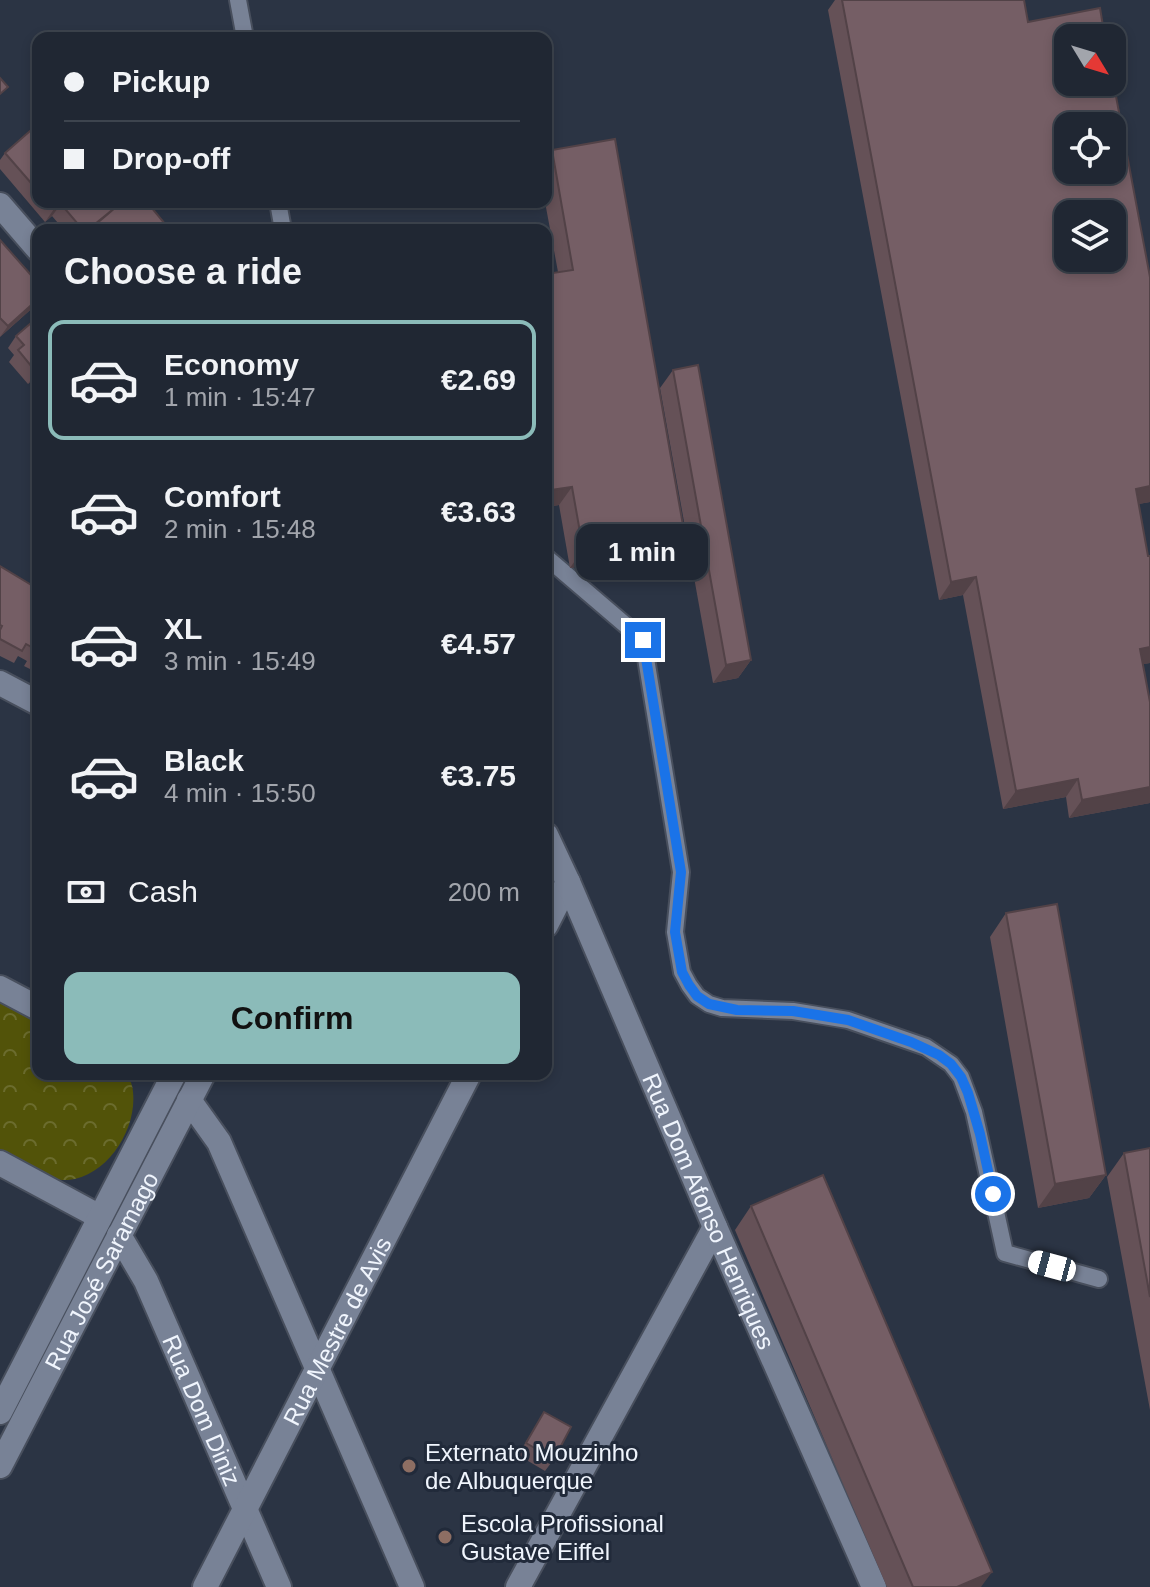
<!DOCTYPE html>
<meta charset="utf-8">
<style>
body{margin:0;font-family:Arial,sans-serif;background:#282f3b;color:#f1f3f6;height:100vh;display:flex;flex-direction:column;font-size:30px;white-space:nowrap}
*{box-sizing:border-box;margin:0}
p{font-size:26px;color:#a2a5ac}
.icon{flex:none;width:44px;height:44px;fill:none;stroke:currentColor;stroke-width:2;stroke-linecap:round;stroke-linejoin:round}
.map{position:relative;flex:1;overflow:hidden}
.details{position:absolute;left:32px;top:224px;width:520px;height:856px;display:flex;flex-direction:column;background:#202733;border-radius:16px;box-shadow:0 4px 12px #0003,0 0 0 2px #3d444e}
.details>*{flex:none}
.banner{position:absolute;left:32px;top:32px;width:520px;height:176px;border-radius:16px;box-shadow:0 4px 12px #0003,0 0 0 2px #3d444e;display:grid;align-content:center;height:176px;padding:0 32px;background:#202733}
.needle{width:52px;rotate:128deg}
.tools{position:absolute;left:1054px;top:24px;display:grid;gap:16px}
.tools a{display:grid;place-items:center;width:72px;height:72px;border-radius:16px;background:#202733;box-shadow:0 4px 12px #0003,0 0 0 2px #3d444e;font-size:40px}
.end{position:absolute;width:36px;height:36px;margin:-18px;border:10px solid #1a73e8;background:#fff;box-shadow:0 0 0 4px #fff}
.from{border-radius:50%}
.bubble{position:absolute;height:56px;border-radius:16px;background:#202733;box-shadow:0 4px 12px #0003,0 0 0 2px #3d444e;font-size:26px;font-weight:600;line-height:56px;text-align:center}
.car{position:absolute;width:24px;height:48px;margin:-24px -12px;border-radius:10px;box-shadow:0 0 6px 2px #0007;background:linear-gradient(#fff 24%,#345 0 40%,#fff 0 76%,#345 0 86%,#fff 0)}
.banner b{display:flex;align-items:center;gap:28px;height:76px;font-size:30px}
.banner b+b{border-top:2px solid #3d444e}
.banner i{width:20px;height:20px;background:#f1f3f6}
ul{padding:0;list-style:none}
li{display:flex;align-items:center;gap:24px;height:120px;margin:0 16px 12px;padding:0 16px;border:4px solid transparent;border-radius:16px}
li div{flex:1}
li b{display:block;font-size:30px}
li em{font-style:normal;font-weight:600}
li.active{border-color:#8bbbb9}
li>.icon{width:72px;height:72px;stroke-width:1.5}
h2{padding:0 32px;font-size:36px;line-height:96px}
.pay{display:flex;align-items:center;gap:20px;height:88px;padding:0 32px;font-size:30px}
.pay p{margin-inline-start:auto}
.primary-button{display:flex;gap:16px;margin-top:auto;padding:16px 32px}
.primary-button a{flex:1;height:92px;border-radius:16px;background:#8bbbb9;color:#111;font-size:32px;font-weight:600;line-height:92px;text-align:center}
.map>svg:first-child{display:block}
.forest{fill:url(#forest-crowns)}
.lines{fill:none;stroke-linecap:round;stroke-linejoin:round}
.lane-casing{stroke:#484f5d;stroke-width:20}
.street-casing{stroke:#484f5d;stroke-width:28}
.secondary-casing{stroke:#484f5d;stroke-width:28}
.lane{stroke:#788296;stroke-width:16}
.street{stroke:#788296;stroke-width:24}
.secondary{stroke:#788296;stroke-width:24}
.wall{fill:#655157}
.shaded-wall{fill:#524247}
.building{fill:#755e65;stroke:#524247;stroke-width:2;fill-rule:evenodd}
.route{stroke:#1a73e8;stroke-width:10}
.education-dot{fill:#8d6e63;stroke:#212a3a;stroke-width:3}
.labels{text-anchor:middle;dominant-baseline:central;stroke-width:6;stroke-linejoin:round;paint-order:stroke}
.street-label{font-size:24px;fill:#f0f5fd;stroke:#212a3a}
.poi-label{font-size:24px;fill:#f0f5fd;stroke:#212a3a;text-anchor:start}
</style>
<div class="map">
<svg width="1150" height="1587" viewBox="0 0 1150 1587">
<defs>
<pattern id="forest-crowns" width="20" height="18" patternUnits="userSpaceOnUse" patternTransform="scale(2)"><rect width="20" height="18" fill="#525309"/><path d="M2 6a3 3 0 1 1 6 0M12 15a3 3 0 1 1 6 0" fill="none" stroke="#6b6c2e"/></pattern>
</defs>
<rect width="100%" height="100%" fill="#2b3444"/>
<!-- forest -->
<path class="forest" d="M0 1002 38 1022V1074H127C130 1080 133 1086 133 1092 137 1129 108 1176 68 1180 49 1182 18 1159 0 1150Z"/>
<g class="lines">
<defs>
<path id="lane" d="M238 0 245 38
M278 202 283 230
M546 557 643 640 681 872 675 932 682 972 689 985 697 996 709 1004 722 1008 793 1011 848 1020 926 1047 951 1064 961 1077 974 1112 1005 1253 1099 1279"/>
<g id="street">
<path d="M0 683 38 703"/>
<path d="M546 925 568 882"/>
<path d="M0 988 38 1008"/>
<path d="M189 1100 219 1142 412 1587"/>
<path d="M0 1163 100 1217"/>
<path id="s1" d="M119 1235 146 1281 279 1587"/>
<path d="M0 1412 174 1074"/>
<path id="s2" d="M0 1466 203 1074"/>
<path id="s3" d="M205 1587 469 1074"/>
<path d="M518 1587 715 1227"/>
</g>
<g id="secondary">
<path d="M0 205 38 249"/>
<path id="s4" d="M546 835 568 882 715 1227 874 1587"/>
</g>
</defs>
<!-- lane casing -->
<use href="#lane" class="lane-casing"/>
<!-- street casing -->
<use href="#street" class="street-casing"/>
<!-- secondary casing -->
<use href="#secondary" class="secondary-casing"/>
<!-- lane -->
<use href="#lane" class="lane"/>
<!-- street -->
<use href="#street" class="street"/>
<!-- secondary -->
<use href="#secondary" class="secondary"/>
</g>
<!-- wall -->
<path class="wall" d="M835 0H1024L1028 22 1150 277V502L1138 504 1148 556H1150V663L1143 664 1150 803 1069 818 1066 797 1003 809 963 595 939 600 828 10Z
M38 124V202H147L170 230H64L52 216 45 222 0 169V160L5 153Z
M552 150 684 531 671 549 570 568 559 505 546 507V274L558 272 545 202 546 159Z
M0 240 38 283V303L0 337Z
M38 317V375L28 384 9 362 14 355 8 348 16 336Z
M673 370 751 660 738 678 713 683 660 388Z
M38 377V395L31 387Z
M0 566 38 589V673L24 666 27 661 18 656 14 663 0 656Z
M1006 913 1106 1175 1089 1198 1038 1208 990 937Z
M1150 1148V1410L1107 1177 1124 1153Z
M751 1206 981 1587H887L735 1230Z
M544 1412 554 1459 545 1471 518 1455Z"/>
<!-- shaded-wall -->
<path class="shaded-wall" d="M61 204 52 216 45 222 54 209Z
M38 299 37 304 0 337 8 326Z
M38 370V375L28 384 36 372Z
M1150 486V502L1123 507 1136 489Z
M572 487 559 505 546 507V497L551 490Z
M684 531 671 549 570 568 583 549Z
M976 577 963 595 939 600 951 582Z
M1150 647V663L1127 667 1140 649Z
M751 660 738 678 713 683 726 665Z
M1078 779 1066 797 1003 809 1016 791Z
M1150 787V803L1069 818 1082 800Z
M1106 1175 1089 1198 1038 1208 1055 1184Z
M992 1572 981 1587H957Z"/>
<!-- building -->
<path class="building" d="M842 0H1024L1028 22 1100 8 1105 38H1068V82H1112V75L1150 277V486L1136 489 1148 556H1150V647L1140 649 1150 702V787L1082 800 1078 779 1016 791 976 577 951 582ZM1068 126H1112V170H1068ZM1068 214H1112V258H1068Z
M0 78 8 87 0 94Z
M38 124V191L5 153Z
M615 139 684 531 583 549 572 487 551 490 546 462V370L551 369 546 339V274L573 270 552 150Z
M47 202H122L89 230H83L61 204 54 209Z
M122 202H147L170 230H92L90 228Z
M0 240 38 283V299L8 326 0 318Z
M38 317V370L36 372 18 350 24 345 16 336Z
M698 365 751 660 726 665 673 370Z
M0 566 38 589V656L33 654 35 649 26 644 22 651 0 639V630L2 626 0 625Z
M1057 904 1106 1175 1055 1184 1006 913Z
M1150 1148V1297L1124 1153Z
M823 1175 992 1572 957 1587H913L751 1206Z
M544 1412 571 1427 554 1459 526 1443Z"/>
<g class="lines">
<!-- route -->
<path class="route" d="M643 640 681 872 675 932 682 972 689 985 697 996 709 1004 737 1010 793 1011 848 1020 911 1042 939 1055 951 1064 961 1077 968 1093 980 1134 993 1194"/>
</g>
<!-- markers -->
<g class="education-dot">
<circle cx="409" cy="1466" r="8"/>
<circle cx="445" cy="1537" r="8"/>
</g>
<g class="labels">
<!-- street labels -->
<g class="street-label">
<text stroke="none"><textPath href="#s4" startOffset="410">Rua Dom Afonso Henriques</textPath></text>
<text stroke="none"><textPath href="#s2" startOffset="220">Rua José Saramago</textPath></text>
<text stroke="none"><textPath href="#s3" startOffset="288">Rua Mestre de Avis</textPath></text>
<text stroke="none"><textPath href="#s1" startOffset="194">Rua Dom Diniz</textPath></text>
</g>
<!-- poi labels -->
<g class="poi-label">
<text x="425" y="1452">Externato Mouzinho<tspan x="425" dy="28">de Albuquerque</tspan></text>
<text x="461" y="1523">Escola Profissional<tspan x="461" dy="28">Gustave Eiffel</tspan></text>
</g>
</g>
</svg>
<div class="tools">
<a><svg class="needle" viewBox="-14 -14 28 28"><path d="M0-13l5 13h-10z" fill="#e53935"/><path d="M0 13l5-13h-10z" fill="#a2a5ac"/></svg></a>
<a><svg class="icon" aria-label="locate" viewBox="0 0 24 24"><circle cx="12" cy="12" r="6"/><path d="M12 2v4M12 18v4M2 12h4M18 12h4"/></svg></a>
<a><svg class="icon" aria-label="layers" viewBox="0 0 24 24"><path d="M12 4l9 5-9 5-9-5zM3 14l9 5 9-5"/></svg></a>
</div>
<i class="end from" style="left:993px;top:1194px"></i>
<i class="end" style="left:643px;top:640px"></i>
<div class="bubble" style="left:576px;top:524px;width:132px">1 min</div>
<i class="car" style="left:1052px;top:1266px;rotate:285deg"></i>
<div class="banner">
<b><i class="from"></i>Pickup</b>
<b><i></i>Drop-off</b>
</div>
<section class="details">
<h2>Choose a ride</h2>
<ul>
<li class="active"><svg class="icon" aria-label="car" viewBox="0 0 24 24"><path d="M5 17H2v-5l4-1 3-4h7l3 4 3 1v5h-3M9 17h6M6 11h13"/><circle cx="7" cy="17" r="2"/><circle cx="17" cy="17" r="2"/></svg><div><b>Economy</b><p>1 min · 15:47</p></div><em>€2.69</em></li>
<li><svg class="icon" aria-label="car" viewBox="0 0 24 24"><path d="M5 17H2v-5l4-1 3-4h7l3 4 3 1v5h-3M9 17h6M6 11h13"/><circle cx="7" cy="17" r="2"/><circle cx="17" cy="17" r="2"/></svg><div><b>Comfort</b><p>2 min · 15:48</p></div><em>€3.63</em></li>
<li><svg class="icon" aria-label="car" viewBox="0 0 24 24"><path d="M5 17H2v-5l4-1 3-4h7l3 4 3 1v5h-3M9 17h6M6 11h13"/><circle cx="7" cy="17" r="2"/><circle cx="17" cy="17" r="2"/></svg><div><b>XL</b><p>3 min · 15:49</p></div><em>€4.57</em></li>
<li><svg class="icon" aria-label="car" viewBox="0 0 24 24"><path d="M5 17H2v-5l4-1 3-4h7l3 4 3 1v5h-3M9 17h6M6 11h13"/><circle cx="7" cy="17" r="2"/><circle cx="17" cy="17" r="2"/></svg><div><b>Black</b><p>4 min · 15:50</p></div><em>€3.75</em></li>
</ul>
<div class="pay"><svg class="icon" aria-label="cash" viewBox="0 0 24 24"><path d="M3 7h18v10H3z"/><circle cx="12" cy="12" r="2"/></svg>Cash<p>200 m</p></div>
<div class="primary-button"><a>Confirm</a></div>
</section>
</div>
